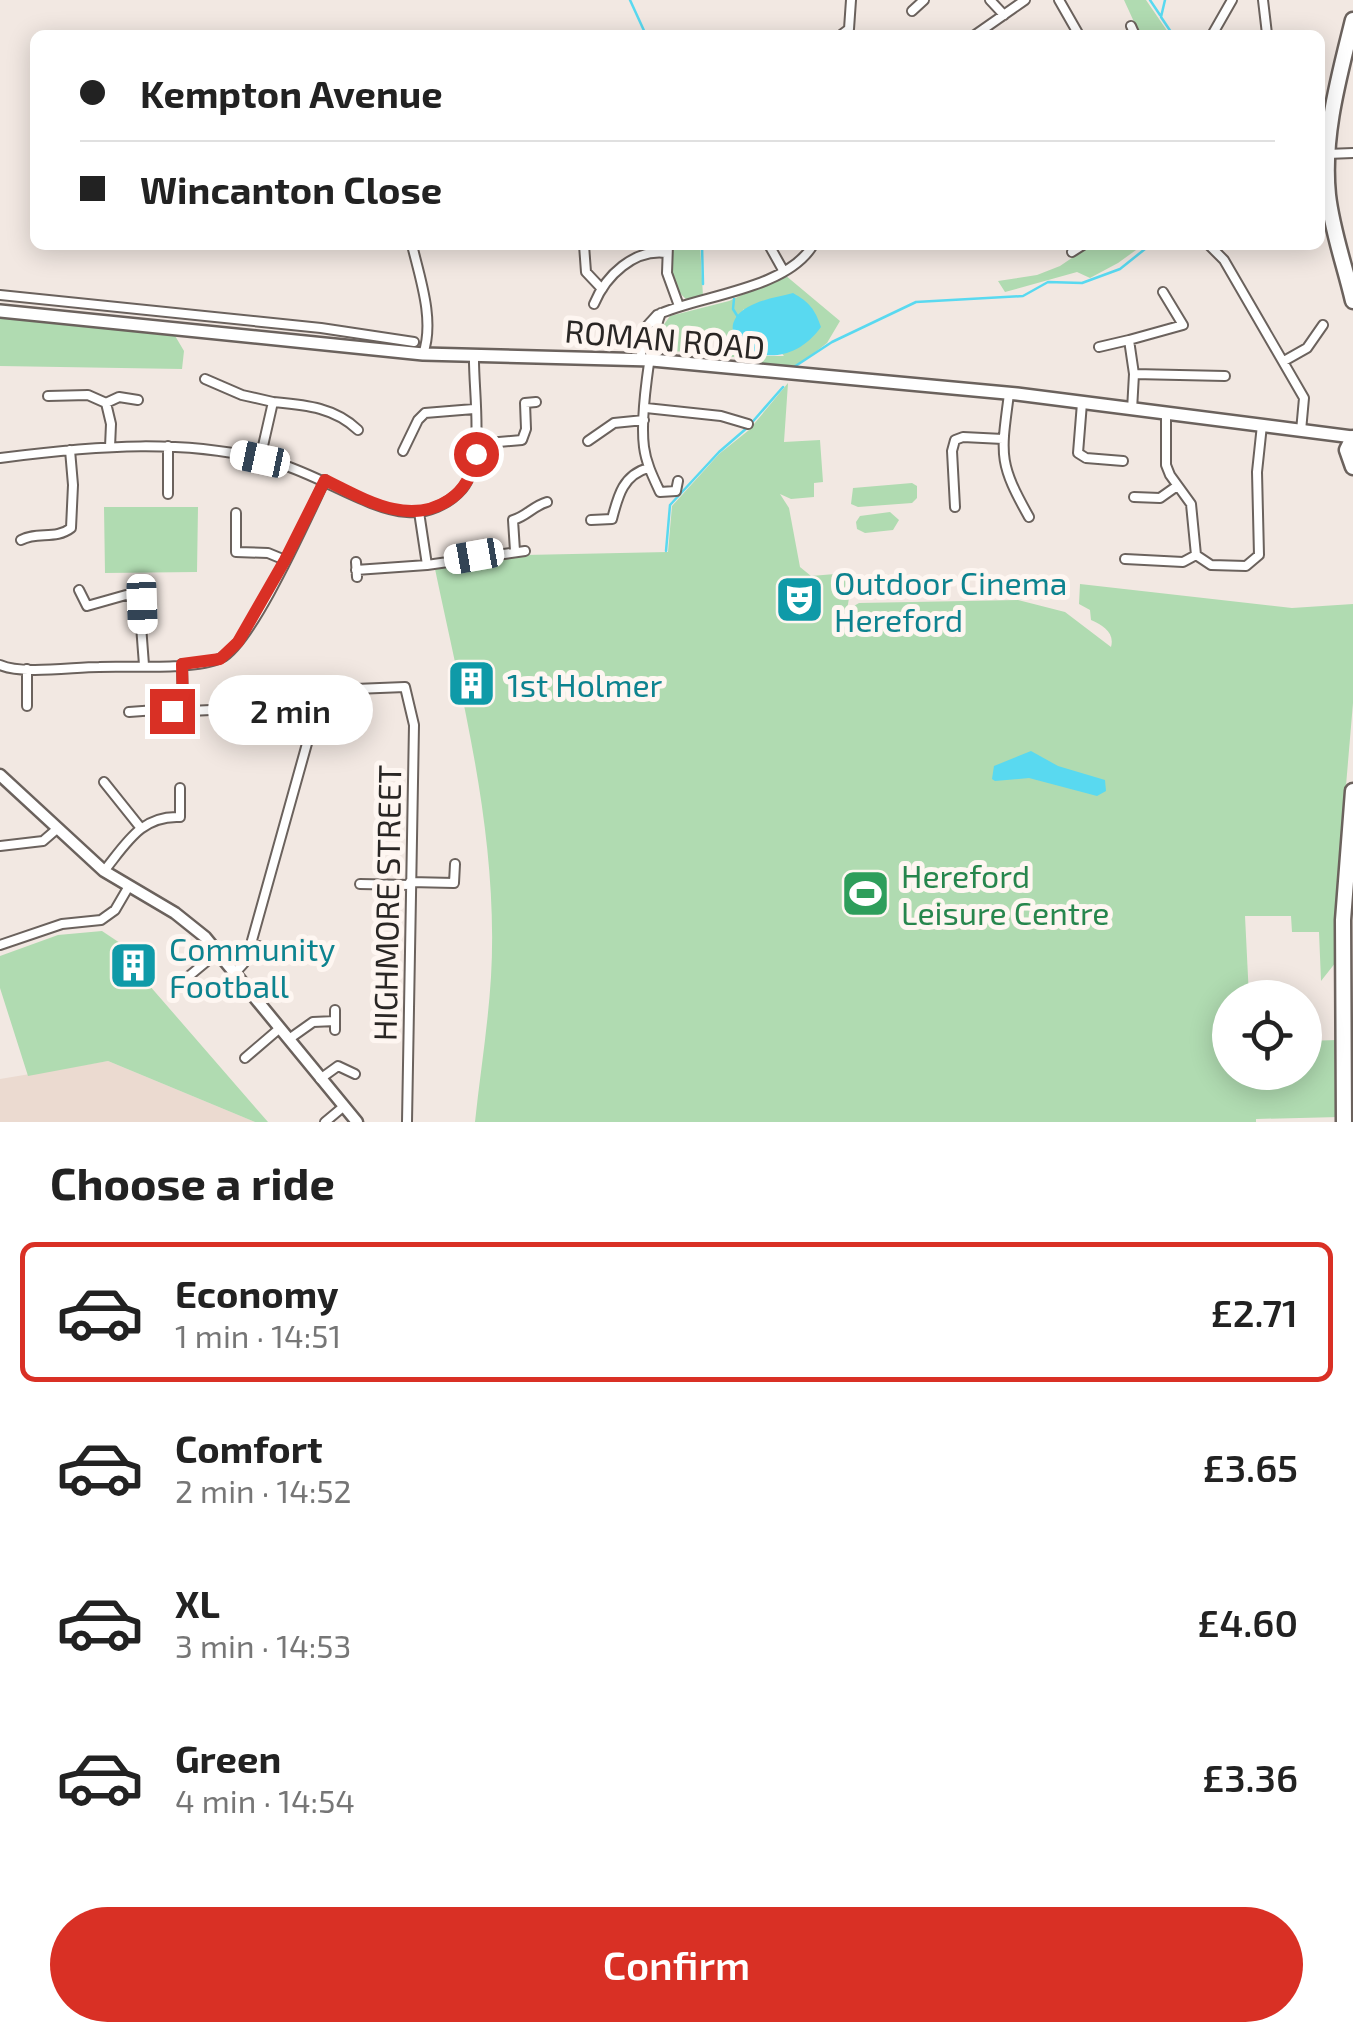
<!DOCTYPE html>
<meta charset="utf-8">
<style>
body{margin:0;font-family:"Exo 2",sans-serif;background:#f6f6f6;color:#222;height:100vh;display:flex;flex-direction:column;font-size:38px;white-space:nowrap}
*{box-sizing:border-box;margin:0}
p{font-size:32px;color:#767676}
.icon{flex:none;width:55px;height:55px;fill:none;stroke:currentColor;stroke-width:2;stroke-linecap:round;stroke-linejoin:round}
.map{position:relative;height:1122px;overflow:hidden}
.panel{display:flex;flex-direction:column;background:#fff;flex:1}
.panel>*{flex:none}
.guide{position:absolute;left:30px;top:30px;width:1295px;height:220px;border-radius:15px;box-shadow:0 5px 25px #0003;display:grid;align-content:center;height:220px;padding:0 50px;background:#fff}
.fabs{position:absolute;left:1212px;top:980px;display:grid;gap:20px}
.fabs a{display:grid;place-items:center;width:110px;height:110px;border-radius:50%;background:#fff;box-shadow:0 5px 25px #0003;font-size:50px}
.end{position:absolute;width:45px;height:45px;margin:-22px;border:12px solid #d93025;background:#fff;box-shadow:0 0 0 5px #fff}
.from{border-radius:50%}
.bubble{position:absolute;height:70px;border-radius:35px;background:#fff;box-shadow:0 5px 25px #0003;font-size:32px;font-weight:600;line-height:70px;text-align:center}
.car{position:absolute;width:30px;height:60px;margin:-30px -15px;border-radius:12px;box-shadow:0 0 8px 2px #0007;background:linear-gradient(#fff 24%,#345 0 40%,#fff 0 76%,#345 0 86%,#fff 0)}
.guide b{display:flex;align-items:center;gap:35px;height:95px;font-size:38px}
.guide b+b{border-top:2px solid #e0e0e0}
.guide i{width:25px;height:25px;background:#222}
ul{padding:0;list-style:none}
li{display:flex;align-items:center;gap:30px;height:140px;margin:0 20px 15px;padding:0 30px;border:5px solid transparent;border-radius:15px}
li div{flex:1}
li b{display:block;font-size:38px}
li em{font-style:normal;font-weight:600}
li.active{border-color:#d93025}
li>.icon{width:90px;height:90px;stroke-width:1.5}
h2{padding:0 50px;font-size:45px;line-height:120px}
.primary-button{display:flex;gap:20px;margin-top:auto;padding:20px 50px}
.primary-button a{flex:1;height:115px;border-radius:60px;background:#d93025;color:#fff;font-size:40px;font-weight:600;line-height:115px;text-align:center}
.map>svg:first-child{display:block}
.built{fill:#ebdad0}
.green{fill:#b0dbb1;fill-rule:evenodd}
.water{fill:#59d9f0}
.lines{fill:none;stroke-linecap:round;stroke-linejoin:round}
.stream{stroke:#59d9f0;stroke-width:2.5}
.street-casing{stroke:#6b625d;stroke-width:12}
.secondary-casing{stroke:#6b625d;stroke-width:15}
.primary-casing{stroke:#6b625d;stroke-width:16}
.highway-casing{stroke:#6b625d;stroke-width:19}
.street{stroke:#fff;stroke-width:8}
.secondary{stroke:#fff;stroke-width:10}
.primary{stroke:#fff;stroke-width:11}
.highway{stroke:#fff;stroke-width:14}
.route{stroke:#d93025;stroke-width:12}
.labels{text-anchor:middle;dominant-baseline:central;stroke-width:10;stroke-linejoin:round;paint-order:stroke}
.street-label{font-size:32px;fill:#2a2725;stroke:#fef6f1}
.culture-label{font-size:32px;fill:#0d838f;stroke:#fef6f1;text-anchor:start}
.leisure-label{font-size:32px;fill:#27864d;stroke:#fef6f1;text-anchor:start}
</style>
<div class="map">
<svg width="1353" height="1122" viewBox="0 0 1353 1122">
<rect width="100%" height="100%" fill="#f2e8e2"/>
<!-- built -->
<path class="built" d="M108 1061 255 1122H0V1079Z"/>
<!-- green -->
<path class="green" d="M1124 0H1146L1170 35H1140Z
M674 245H700L703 296 686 299C670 286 668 263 674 245Z
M1091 245H1143L1118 263 1090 278 1077 272 1005 292 998 281 1037 275 1060 266Z
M785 275 840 321 827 343 792 370 758 367 734 357H724L726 337 709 336 707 354 662 350 658 340 660 330 670 316 729 301ZM744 309 784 356H760L742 347 734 322Z
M0 317 174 334 184 351 182 369 0 366Z
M788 383 784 442 820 440 823 482 814 483V497L791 499 780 494 789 508 800 567 811 576 847 573 851 586 847 610 859 603 1018 600 1065 612 1111 647C1115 633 1103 625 1091 620L1090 610 1079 604 1080 584 1292 608 1353 604V703L1337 892 1336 962 1321 981 1319 932H1292L1291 916H1245L1249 997 1230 998V1072H1305V1041L1337 1040 1339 1117 1256 1119V1122H475C480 1074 488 1026 491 977 499 839 463 703 435 569L525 555 668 552 672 506 719 454 749 430Z
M912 483 917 486V498L912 503 858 507 851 504 853 488Z
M104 507H198L197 572 105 573Z
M890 512 899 520 893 530 865 533 857 529 856 522 860 516Z
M102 931 135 953 132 960 148 969 149 985 268 1122H255L108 1061 28 1076 0 988V956L58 935Z"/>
<!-- water -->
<path class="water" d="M793 293C809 302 815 309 821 327 776 389 700 334 748 307 762 299 778 297 793 293Z
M1031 751 1058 766 1105 780 1106 791 1097 796 1029 778 995 781 992 779 994 766Z"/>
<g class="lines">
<!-- stream -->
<path class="stream" d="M630 0 646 35
M1150 0 1160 15
M1165 0 1161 17 1173 35
M702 245 703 284
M734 299 733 309 738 317
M794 367 832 342 916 302 1023 296 1048 282 1082 283 1120 269 1150 245
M666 551 670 505 719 452 748 427 783 387"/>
<defs>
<path id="street" d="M990 0 1004 15
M1059 0 1079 35
M1263 0 1267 34
M912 11 924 0
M1131 26 1135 35
M841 35 849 29 851 0
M975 35 1025 0
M1212 35 1232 0
M1327 154 1353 153
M412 245C420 278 435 321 423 354
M584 245 586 272 602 289
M668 245 667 273 679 306
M769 245 783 270
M1209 245 1224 260 1304 398 1301 431
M1072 252 1083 245
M0 295 321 328 414 342
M594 304C606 275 634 249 666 253
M661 313C650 340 640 417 644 447 646 463 653 477 660 492L676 491 678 481
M1099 347 1129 340
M640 359 647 326 657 315C700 295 786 290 813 245
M1284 361 1307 348 1323 325
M1134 374 1225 376
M205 379 242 395 273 402 260 459
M1009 394C1001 455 998 462 1029 517
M48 396 88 395 106 403 111 424 110 447
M273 402C305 405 334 407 358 430
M106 403 119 397 138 400
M1082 403 1078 453 1086 458 1123 461
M646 408 721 416 748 424
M1132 410 1134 374 1129 340 1183 325 1163 292
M1166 414V465L1170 475 1191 504 1196 555 1211 565 1246 566 1259 555 1257 472 1262 425
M588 441 614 423 644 420
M476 444 522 440 526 429 525 403 536 402
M403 451 418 420 425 413 474 409
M0 458C93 446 189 437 280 464 319 475 370 510 407 512 427 514 449 504 462 489 486 461 473 392 474 355
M168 494V446
M1134 497 1160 498 1177 486
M955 507 952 451 955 440 963 437 1003 439
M419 512 427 565
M236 513V552L268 553 285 560
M591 520 612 519C618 496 623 475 648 468
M21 540C37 531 56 540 71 528L73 485 70 450
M515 551 513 520C527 516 533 506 547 502
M1125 559 1183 562 1196 555
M356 562 357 577
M356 570 427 565 525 551
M79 590 87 606 126 595 139 599 144 665
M182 664 183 708
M0 665C23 675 73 667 99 667 129 666 197 670 221 658 252 643 308 515 325 480
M27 706V669
M129 712 183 708 189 711 233 709
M104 782 140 827
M0 846 43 841 58 828
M104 871C126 844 141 815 180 817V788
M410 882 454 883 455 864
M360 884 410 885
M251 944 302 958
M0 945 62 924 101 920 115 910 129 886
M235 973 244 963 251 944 320 697 330 690 405 687 414 725 407 1122
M183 981 218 952
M335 1030V1010
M289 1039 313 1022 335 1021
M245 1058 280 1028
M320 1079 338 1066 355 1074
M325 1122 343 1107"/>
<path id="secondary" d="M0 775 104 871 175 913 205 937 357 1122"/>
<path id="primary" d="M0 311 423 354 652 360 1017 394 1353 437"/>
<path id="highway" d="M1353 20C1339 77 1322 136 1328 195 1332 231 1345 266 1353 301
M1353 438 1347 450 1353 467
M1344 1122 1343 920 1353 791"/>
</defs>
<!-- street casing -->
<use href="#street" class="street-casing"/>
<!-- secondary casing -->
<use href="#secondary" class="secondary-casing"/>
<!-- primary casing -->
<use href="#primary" class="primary-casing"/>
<!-- highway casing -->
<use href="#highway" class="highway-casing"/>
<!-- street -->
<use href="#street" class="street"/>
<!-- secondary -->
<use href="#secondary" class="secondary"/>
<!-- primary -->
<use href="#primary" class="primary"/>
<!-- highway -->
<use href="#highway" class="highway"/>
</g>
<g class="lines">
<!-- route -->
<path class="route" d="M172 711 183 708 182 664 220 659 238 642 285 560 325 480C364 499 408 527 449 500 466 489 473 473 476 454"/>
</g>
<!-- icons -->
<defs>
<symbol id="theatre-square" viewBox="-11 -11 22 22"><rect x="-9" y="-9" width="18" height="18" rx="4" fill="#0f9aa8" stroke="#fef6f1"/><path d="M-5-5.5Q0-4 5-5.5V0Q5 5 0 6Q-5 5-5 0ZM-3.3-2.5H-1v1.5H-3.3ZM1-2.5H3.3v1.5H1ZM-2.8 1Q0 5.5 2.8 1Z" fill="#fff"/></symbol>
<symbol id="building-square" viewBox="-11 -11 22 22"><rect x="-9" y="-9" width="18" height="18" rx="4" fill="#0f9aa8" stroke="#fef6f1"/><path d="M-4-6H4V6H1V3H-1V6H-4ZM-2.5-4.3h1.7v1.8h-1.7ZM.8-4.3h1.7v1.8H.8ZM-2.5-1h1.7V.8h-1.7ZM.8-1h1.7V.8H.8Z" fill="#fff"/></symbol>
<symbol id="stadium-square" viewBox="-11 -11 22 22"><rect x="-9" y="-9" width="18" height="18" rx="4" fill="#2e9e5b" stroke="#fef6f1"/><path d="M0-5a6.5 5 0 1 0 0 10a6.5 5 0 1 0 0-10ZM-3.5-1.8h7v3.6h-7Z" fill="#fff"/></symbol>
</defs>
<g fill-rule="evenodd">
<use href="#theatre-square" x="772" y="572" width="55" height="55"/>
<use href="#building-square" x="444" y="656" width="55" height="55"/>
<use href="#stadium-square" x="838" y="866" width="55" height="55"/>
<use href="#building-square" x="106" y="938" width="55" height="55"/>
</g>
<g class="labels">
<!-- street labels -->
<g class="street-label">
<text transform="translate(665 338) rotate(5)">ROMAN ROAD</text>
<text transform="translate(386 903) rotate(-89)">HIGHMORE STREET</text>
</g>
<!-- culture labels -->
<g class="culture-label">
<text x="834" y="582">Outdoor Cinema<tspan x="834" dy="37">Hereford</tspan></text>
<text x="507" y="684">1st Holmer</text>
<text x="169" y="948">Community<tspan x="169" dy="37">Football</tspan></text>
</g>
<!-- leisure labels -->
<g class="leisure-label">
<text x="901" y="875">Hereford<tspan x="901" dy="37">Leisure Centre</tspan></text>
</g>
</g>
</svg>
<div class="fabs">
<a><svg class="icon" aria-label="locate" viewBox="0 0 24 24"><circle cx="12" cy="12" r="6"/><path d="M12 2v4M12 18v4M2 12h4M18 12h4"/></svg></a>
</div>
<i class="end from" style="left:476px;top:454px"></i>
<i class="end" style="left:172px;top:711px"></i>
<div class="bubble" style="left:208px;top:675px;width:165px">2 min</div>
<i class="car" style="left:260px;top:459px;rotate:282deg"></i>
<i class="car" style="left:474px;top:556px;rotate:260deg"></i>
<i class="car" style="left:142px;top:604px;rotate:178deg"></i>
<div class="guide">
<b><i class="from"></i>Kempton Avenue</b>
<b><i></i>Wincanton Close</b>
</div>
</div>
<section class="panel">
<h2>Choose a ride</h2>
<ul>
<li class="active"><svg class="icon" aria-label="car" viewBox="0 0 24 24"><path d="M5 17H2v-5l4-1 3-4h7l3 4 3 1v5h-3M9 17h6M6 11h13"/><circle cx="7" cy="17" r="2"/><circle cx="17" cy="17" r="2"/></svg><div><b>Economy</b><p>1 min · 14:51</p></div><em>£2.71</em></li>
<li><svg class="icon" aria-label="car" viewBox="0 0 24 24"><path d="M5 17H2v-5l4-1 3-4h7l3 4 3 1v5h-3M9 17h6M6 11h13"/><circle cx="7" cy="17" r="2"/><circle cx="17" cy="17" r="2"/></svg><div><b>Comfort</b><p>2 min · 14:52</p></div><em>£3.65</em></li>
<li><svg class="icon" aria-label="car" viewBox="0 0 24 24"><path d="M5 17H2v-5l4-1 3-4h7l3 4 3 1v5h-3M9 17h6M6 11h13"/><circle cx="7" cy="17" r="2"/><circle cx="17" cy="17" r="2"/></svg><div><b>XL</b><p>3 min · 14:53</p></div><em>£4.60</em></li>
<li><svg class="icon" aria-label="car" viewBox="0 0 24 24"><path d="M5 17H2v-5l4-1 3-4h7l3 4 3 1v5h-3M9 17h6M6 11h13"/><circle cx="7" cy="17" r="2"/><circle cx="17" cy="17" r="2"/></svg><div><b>Green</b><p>4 min · 14:54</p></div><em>£3.36</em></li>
</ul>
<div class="primary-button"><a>Confirm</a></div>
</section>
